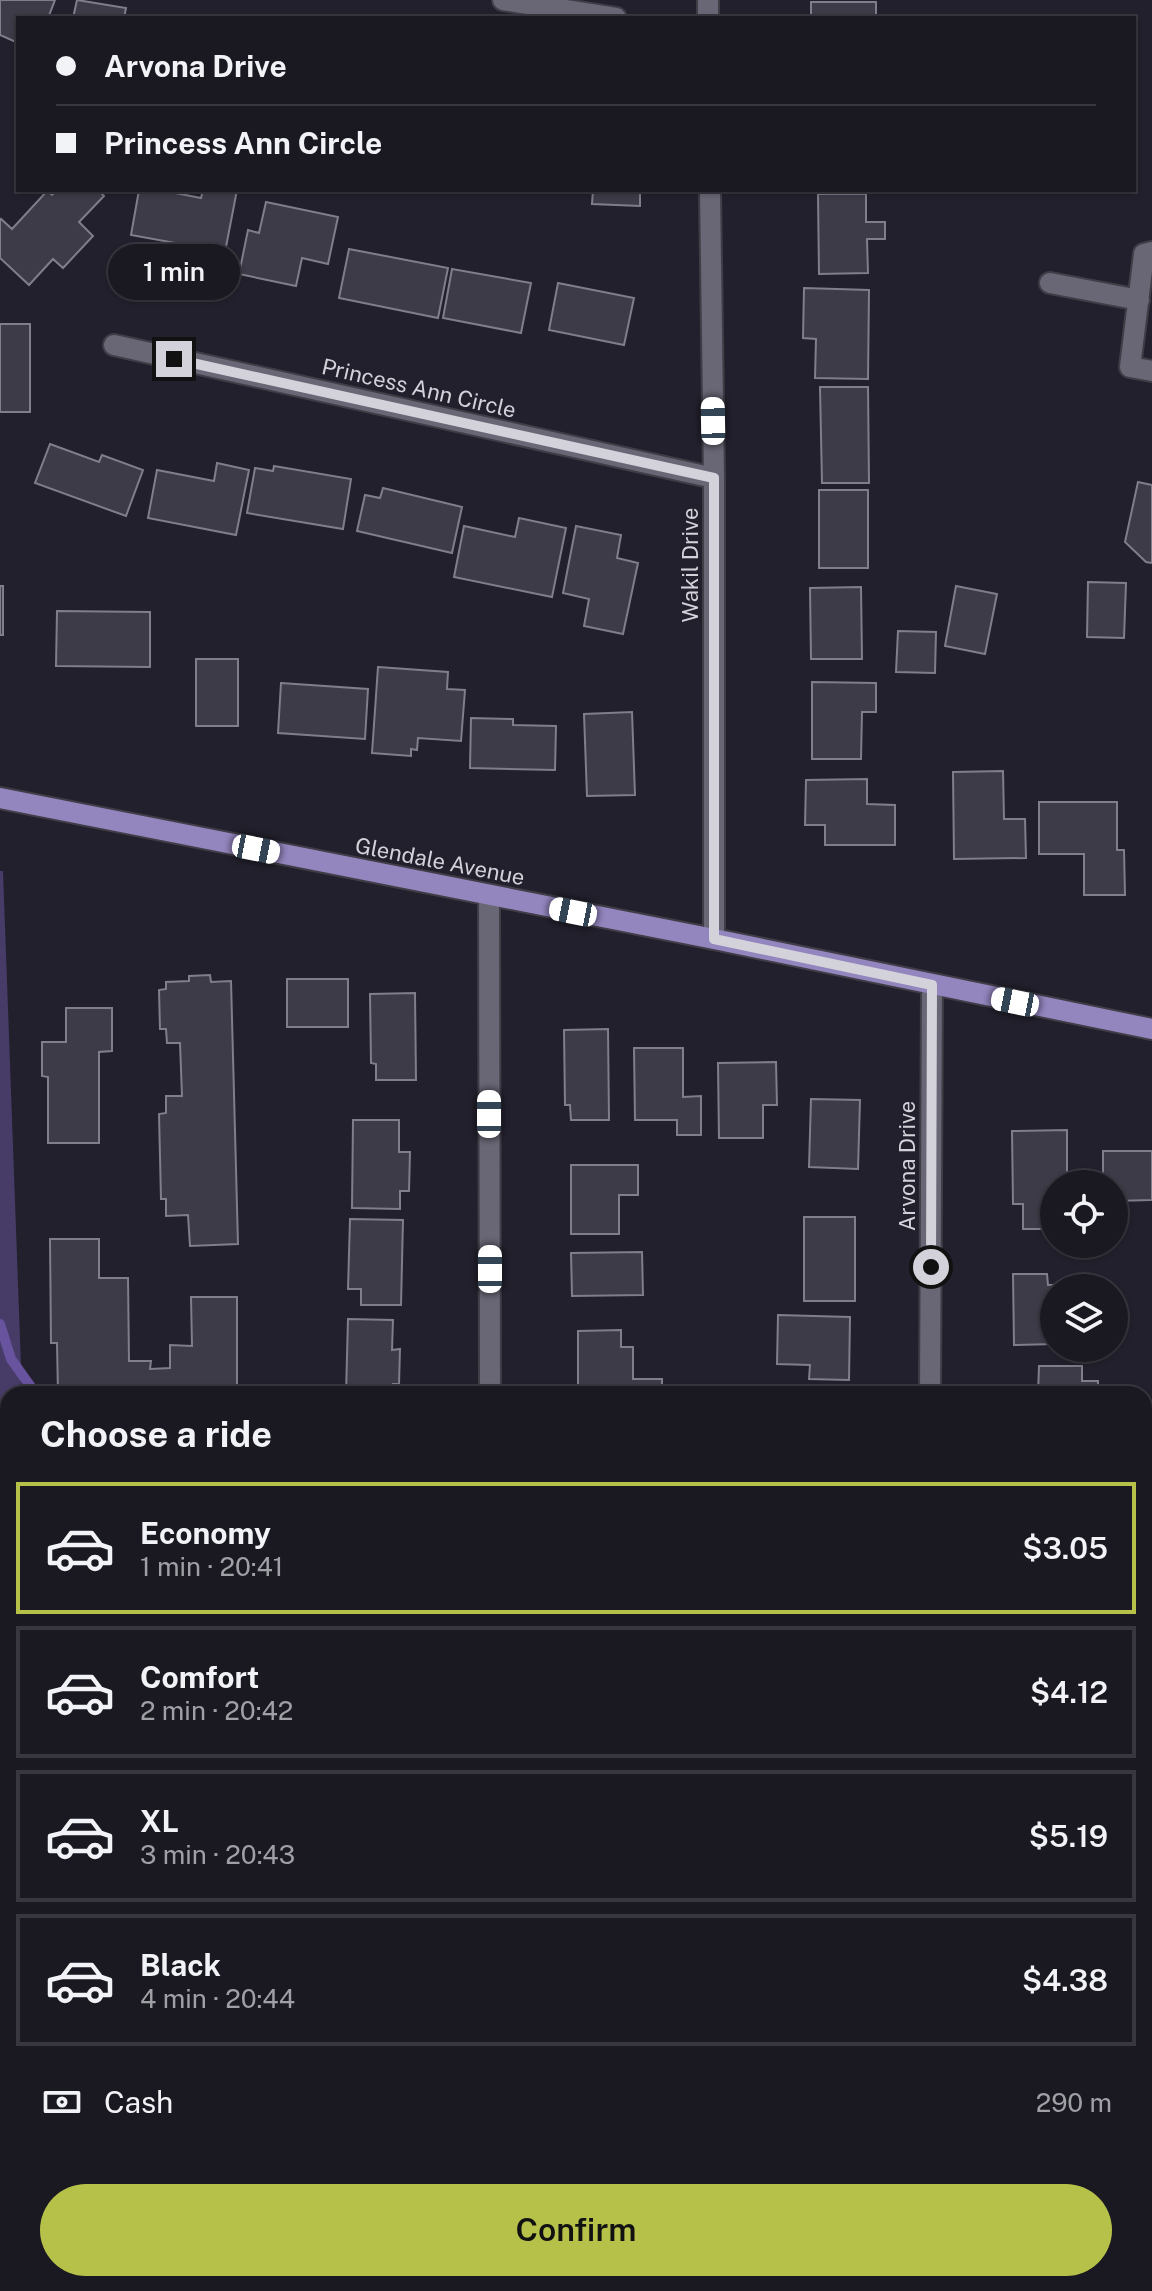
<!DOCTYPE html>
<meta charset="utf-8">
<style>
body{margin:0;font-family:"Public Sans",sans-serif;background:#27252e;color:#f1f3f6;height:100vh;display:flex;flex-direction:column;font-size:30px;white-space:nowrap}
*{box-sizing:border-box;margin:0}
p{font-size:26px;color:#9fa0a5}
.icon{flex:none;width:44px;height:44px;fill:none;stroke:currentColor;stroke-width:2;stroke-linecap:round;stroke-linejoin:round}
.map{position:relative;flex:1;overflow:hidden}
.side{position:absolute;left:0px;top:1386px;width:1152px;height:906px;display:flex;flex-direction:column;background:#1a1821;border-radius:24px 24px 0 0;box-shadow:0 2px 6px #0004,0 0 0 2px #38373f}
.side>*{flex:none}
.hud{position:absolute;left:16px;top:16px;width:1120px;height:176px;border-radius:0px;box-shadow:0 2px 6px #0004,0 0 0 2px #38373f;display:grid;align-content:center;height:176px;padding:0 40px;background:#1a1821}
.tools{position:absolute;left:1040px;top:1170px;display:grid;gap:16px}
.tools a{display:grid;place-items:center;width:88px;height:88px;border-radius:50%;background:#1a1821;box-shadow:0 2px 6px #0004,0 0 0 2px #38373f;font-size:40px}
.end{position:absolute;width:36px;height:36px;margin:-18px;border:10px solid #d3d2da;background:#111;box-shadow:0 0 0 4px #111}
.from{border-radius:50%}
.bubble{position:absolute;height:56px;border-radius:28px;background:#1a1821;box-shadow:0 2px 6px #0004,0 0 0 2px #38373f;font-size:26px;font-weight:600;line-height:56px;text-align:center}
.car{position:absolute;width:24px;height:48px;margin:-24px -12px;border-radius:10px;box-shadow:0 0 6px 2px #0007;background:linear-gradient(#fff 24%,#345 0 40%,#fff 0 76%,#345 0 86%,#fff 0)}
.hud b{display:flex;align-items:center;gap:28px;height:76px;font-size:30px}
.hud b+b{border-top:2px solid #38373f}
.hud i{width:20px;height:20px;background:#f1f3f6}
ul{padding:0;list-style:none}
li{display:flex;align-items:center;gap:24px;height:132px;margin:0 16px 12px;padding:0 24px;border:4px solid #38373f;border-radius:0px}
li div{flex:1}
li b{display:block;font-size:30px}
li em{font-style:normal;font-weight:600}
li.selected{border-color:#b6c149}
li>.icon{width:72px;height:72px;stroke-width:1.5}
h2{padding:0 40px;font-size:36px;line-height:96px}
.pay{display:flex;align-items:center;gap:20px;height:88px;padding:0 40px;font-size:30px}
.pay p{margin-inline-start:auto}
.button{display:flex;gap:16px;margin-top:auto;padding:16px 40px}
.button a{flex:1;height:92px;border-radius:48px;background:#b6c149;color:#111;font-size:32px;font-weight:600;line-height:92px;text-align:center}
.map>svg:first-child{display:block}
.green{fill:#473c67}
.lines{fill:none;stroke-linecap:round;stroke-linejoin:round}
.stream{stroke:#68539f;stroke-width:10}
.building{fill:#3d3b48;stroke:#807d8c;stroke-width:2}
.minor-casing{stroke:#403d47;stroke-width:24}
.major-casing{stroke:#403d47;stroke-width:24}
.path{stroke:#5e5c67;stroke-width:5;stroke-dasharray:6 6;stroke-linecap:butt}
.minor{stroke:#696675;stroke-width:20}
.major{stroke:#9385be;stroke-width:20}
.route{stroke:#d3d2da;stroke-width:10}
.labels{text-anchor:middle;dominant-baseline:central;stroke-width:6;stroke-linejoin:round;paint-order:stroke}
.street-label{font-size:22px;fill:#d3d2da;stroke:#22202c}
</style>
<div class="map">
<svg width="1152" height="2291" viewBox="0 0 1152 2291">
<rect width="100%" height="100%" fill="#22202c"/>
<!-- green -->
<path class="green" d="M0 871H3L22 1394H8V1551L0 1550Z"/>
<g class="lines">
<!-- stream -->
<path class="stream" d="M0 1324 11 1359 36 1394
M432 2291 433 2284"/>
</g>
<!-- building -->
<path class="building" d="M0 0H55L48 18H18V43L0 35Z
M77 0 126 8 124 18H73Z
M811 2H876V18H811Z
M57 190H98L104 196 79 222 93 236 63 268 53 259 29 285 0 258V220L1 219 12 229 47 191 52 195Z
M139 190H160L201 198 203 190H237L225 252 131 235Z
M593 190H640V206L592 204Z
M818 194H866V222H885V239H867L868 273 819 274Z
M266 202 338 217 328 264 302 258 296 286 239 274 248 230 259 233Z
M349 249 448 268 438 318 339 298Z
M452 269 531 283 521 333 443 318Z
M558 283 634 298 624 345 549 330Z
M804 288 869 290 868 379 815 378 816 339 803 338Z
M0 324H30V412H0Z
M820 387H868L869 483H822Z
M50 444 99 462 102 455 143 470 126 516 35 483Z
M217 463 249 470 236 535 148 518 157 470 214 481Z
M274 466 351 479 343 529 247 513 255 468 273 471Z
M1138 482 1152 485V563L1146 562 1125 542Z
M383 488 462 507 452 553 357 531 365 495 380 498Z
M819 490H868V568H819Z
M519 518 566 528 552 597 454 577 464 526 515 537Z
M576 526 621 535 617 558 638 563 623 634 584 626 589 599 563 593Z
M1088 582 1126 583 1124 638 1087 637Z
M0 586H3V635H0Z
M956 586 997 594 985 654 945 646Z
M861 587 862 659H811L810 588Z
M57 611 150 612V667L56 666Z
M898 631 936 632 935 673 896 672Z
M196 659H238V726H196Z
M378 667 448 672 447 689 465 690 461 741 418 738 417 750 411 749V756L372 753Z
M812 682 876 683V712H862L861 759H812Z
M281 683 368 689 365 739 278 733Z
M632 712 635 795 587 796 584 714Z
M471 718 513 719V725L556 726 555 770 470 768Z
M1003 771 1004 819H1025L1026 858 954 859 953 772Z
M867 779V804L895 805V845H825V825H805L806 780Z
M1039 802H1117V850H1124L1125 895H1084V854H1039Z
M210 975 211 982 231 981 238 1244 190 1246 188 1215 166 1216V1199H161L159 1114 166 1113V1096H182L180 1043H167L166 1029H160L159 990 166 989V982L189 981V976Z
M287 979H348V1027H287Z
M415 993 416 1080H376V1064L371 1063 370 994Z
M66 1008H112V1051L99 1052V1143H48V1077L42 1076V1042H66Z
M608 1029 609 1120H571L570 1105H565L564 1030Z
M634 1048H683V1097L701 1096V1135H677V1120H635Z
M776 1062 777 1105H763V1138H719L718 1063Z
M811 1099 860 1100 858 1169 809 1167Z
M353 1120H399V1152H410L409 1191H400V1209L352 1208Z
M1067 1130V1184H1054V1229H1023V1204H1013L1012 1131Z
M1103 1151H1152V1200L1114 1201V1184H1103Z
M571 1165H638V1195H619V1234H571Z
M804 1217H855V1301H804Z
M350 1219 403 1220 401 1305H361V1289H348Z
M50 1239H99V1278H128L129 1361H151L150 1369 170 1368V1345L192 1346 191 1297H237V1394H58L57 1343H51Z
M642 1252 643 1295 572 1296 571 1253Z
M1013 1274H1047L1048 1285 1087 1284V1288H1054V1344L1014 1345Z
M778 1315 850 1317 849 1380 809 1379 810 1365 777 1364Z
M348 1319 393 1320 392 1350 400 1349 399 1384H393V1394H346Z
M621 1330V1347H633V1379H662V1394H578V1331Z
M1039 1366H1082V1381H1098V1394H1038Z
M0 1653H8V1704H0Z
M1149 2116H1152V2167H1148Z
M132 2284H203L205 2291H118V2288L132 2286Z
M537 2284H600L599 2291H537Z"/>
<g class="lines">
<defs>
<path id="minor" d="M503 0 616 18
M708 18V0
M710 190 714 478V939
M1152 252 1144 254 1130 367 1152 371
M1050 283 1139 300
M114 345 714 478
M489 895 490 1394
M930 1394 932 985
M0 1814H8
M0 1875 8 2042
M1144 2245H1152
M25 2284 26 2291
M743 2291 745 2284"/>
<path id="major" d="M0 798 714 939 1152 1029"/>
</defs>
<!-- minor casing -->
<use href="#minor" class="minor-casing"/>
<!-- major casing -->
<use href="#major" class="major-casing"/>
<!-- path -->
<path class="path" d="M0 2221H8"/>
<!-- minor -->
<use href="#minor" class="minor"/>
<!-- major -->
<use href="#major" class="major"/>
</g>
<g class="lines">
<!-- route -->
<path class="route" d="M174 359 714 478V939L932 985 931 1267"/>
</g>
<g class="labels">
<!-- street labels -->
<g class="street-label">
<text transform="translate(419 388) rotate(13)">Princess Ann Circle</text>
<text transform="translate(690 565) rotate(-90)">Wakil Drive</text>
<text transform="translate(440 861) rotate(11)">Glendale Avenue</text>
<text transform="translate(907 1166) rotate(-90)">Arvona Drive</text>
</g>
</g>
</svg>
<div class="tools">
<a><svg class="icon" aria-label="locate" viewBox="0 0 24 24"><circle cx="12" cy="12" r="6"/><path d="M12 2v4M12 18v4M2 12h4M18 12h4"/></svg></a>
<a><svg class="icon" aria-label="layers" viewBox="0 0 24 24"><path d="M12 4l9 5-9 5-9-5zM3 14l9 5 9-5"/></svg></a>
</div>
<i class="end from" style="left:931px;top:1267px"></i>
<i class="end" style="left:174px;top:359px"></i>
<div class="bubble" style="left:108px;top:244px;width:132px">1 min</div>
<i class="car" style="left:713px;top:421px;rotate:359deg"></i>
<i class="car" style="left:256px;top:849px;rotate:101deg"></i>
<i class="car" style="left:573px;top:912px;rotate:281deg"></i>
<i class="car" style="left:1015px;top:1002px;rotate:281deg"></i>
<i class="car" style="left:489px;top:1114px;rotate:0deg"></i>
<i class="car" style="left:490px;top:1269px;rotate:0deg"></i>
<div class="hud">
<b><i class="from"></i>Arvona Drive</b>
<b><i></i>Princess Ann Circle</b>
</div>
<section class="side">
<h2>Choose a ride</h2>
<ul>
<li class="selected"><svg class="icon" aria-label="car" viewBox="0 0 24 24"><path d="M5 17H2v-5l4-1 3-4h7l3 4 3 1v5h-3M9 17h6M6 11h13"/><circle cx="7" cy="17" r="2"/><circle cx="17" cy="17" r="2"/></svg><div><b>Economy</b><p>1 min · 20:41</p></div><em>$3.05</em></li>
<li><svg class="icon" aria-label="car" viewBox="0 0 24 24"><path d="M5 17H2v-5l4-1 3-4h7l3 4 3 1v5h-3M9 17h6M6 11h13"/><circle cx="7" cy="17" r="2"/><circle cx="17" cy="17" r="2"/></svg><div><b>Comfort</b><p>2 min · 20:42</p></div><em>$4.12</em></li>
<li><svg class="icon" aria-label="car" viewBox="0 0 24 24"><path d="M5 17H2v-5l4-1 3-4h7l3 4 3 1v5h-3M9 17h6M6 11h13"/><circle cx="7" cy="17" r="2"/><circle cx="17" cy="17" r="2"/></svg><div><b>XL</b><p>3 min · 20:43</p></div><em>$5.19</em></li>
<li><svg class="icon" aria-label="car" viewBox="0 0 24 24"><path d="M5 17H2v-5l4-1 3-4h7l3 4 3 1v5h-3M9 17h6M6 11h13"/><circle cx="7" cy="17" r="2"/><circle cx="17" cy="17" r="2"/></svg><div><b>Black</b><p>4 min · 20:44</p></div><em>$4.38</em></li>
</ul>
<div class="pay"><svg class="icon" aria-label="cash" viewBox="0 0 24 24"><path d="M3 7h18v10H3z"/><circle cx="12" cy="12" r="2"/></svg>Cash<p>290 m</p></div>
<div class="button"><a>Confirm</a></div>
</section>
</div>
